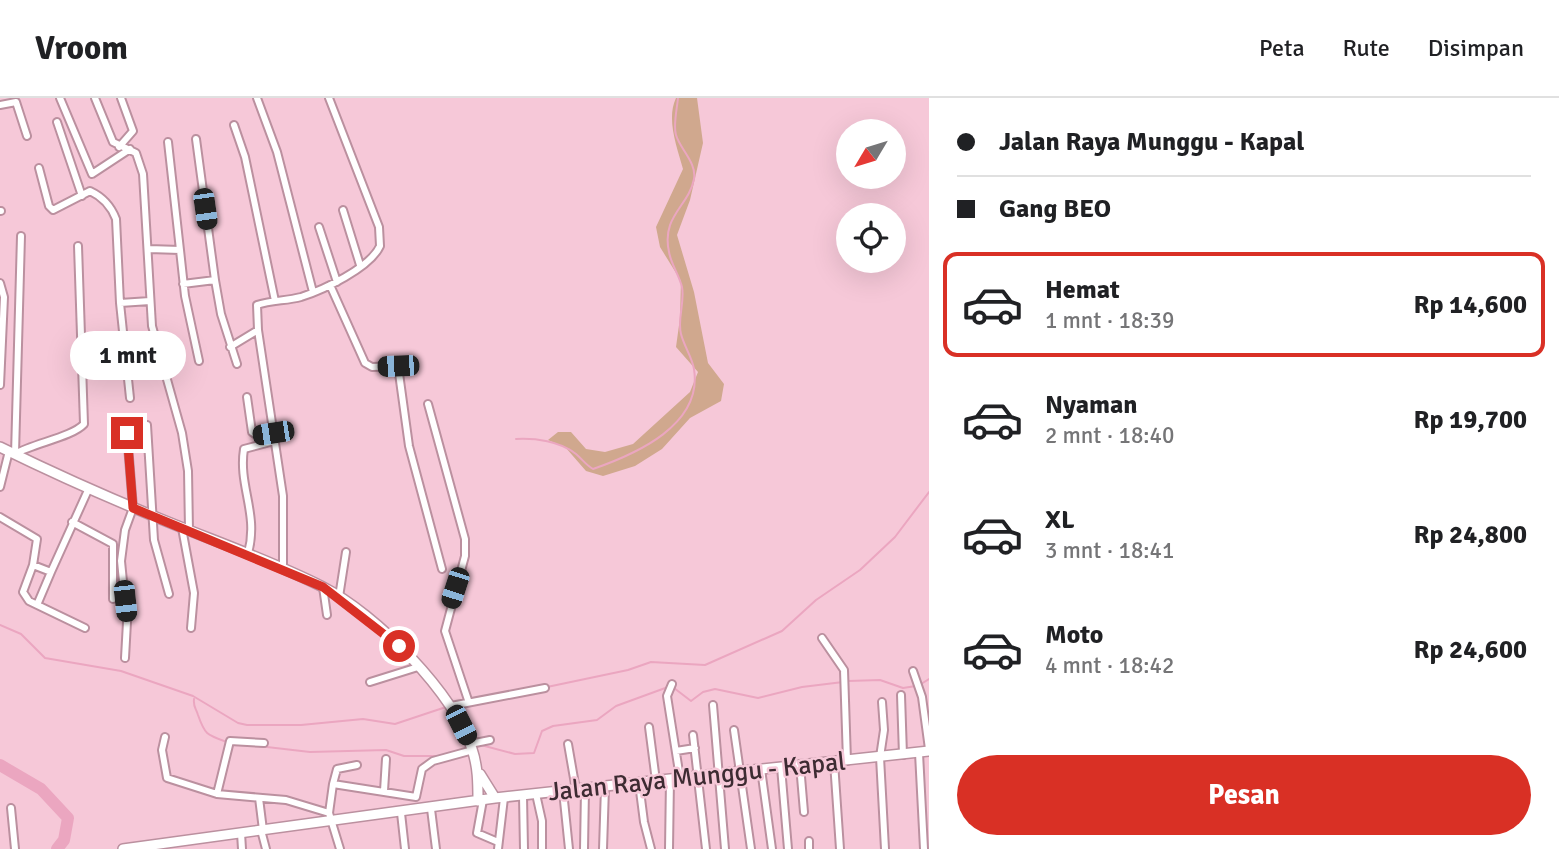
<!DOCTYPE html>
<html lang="id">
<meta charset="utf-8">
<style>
body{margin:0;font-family:Signika,sans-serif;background:#f6f6f6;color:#202124;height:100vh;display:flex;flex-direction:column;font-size:26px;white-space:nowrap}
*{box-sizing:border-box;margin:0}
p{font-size:23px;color:#757577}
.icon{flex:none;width:38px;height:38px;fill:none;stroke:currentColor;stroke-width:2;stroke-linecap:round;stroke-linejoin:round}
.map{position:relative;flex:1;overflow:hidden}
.sheet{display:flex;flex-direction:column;background:#fff;width:630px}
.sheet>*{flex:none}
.hud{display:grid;align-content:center;height:154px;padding:0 28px;background:#fff}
.needle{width:46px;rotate:232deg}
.tools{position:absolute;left:836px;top:21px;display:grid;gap:14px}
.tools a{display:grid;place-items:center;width:70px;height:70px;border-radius:50%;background:#fff;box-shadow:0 7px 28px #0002;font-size:35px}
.end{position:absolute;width:32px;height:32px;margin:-16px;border:9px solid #d93025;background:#fff;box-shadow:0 0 0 4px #fff}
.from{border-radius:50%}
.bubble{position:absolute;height:49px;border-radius:24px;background:#fff;box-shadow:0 7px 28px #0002;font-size:23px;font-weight:700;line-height:49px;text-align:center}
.car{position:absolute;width:21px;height:42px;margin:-21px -10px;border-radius:9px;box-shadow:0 0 5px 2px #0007;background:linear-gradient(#222 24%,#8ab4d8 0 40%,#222 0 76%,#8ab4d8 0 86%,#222 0)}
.hud b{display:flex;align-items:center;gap:24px;height:66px;font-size:26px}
.hud b+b{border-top:2px solid #e0e0e0}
.hud i{width:18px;height:18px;background:#202124}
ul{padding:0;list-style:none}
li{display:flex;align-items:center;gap:21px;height:105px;margin:0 14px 10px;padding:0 14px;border:4px solid transparent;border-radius:14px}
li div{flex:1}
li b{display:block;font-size:26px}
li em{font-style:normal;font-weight:700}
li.active{border-color:#d93025}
li>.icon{width:63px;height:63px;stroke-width:1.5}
.button{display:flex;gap:14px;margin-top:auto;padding:14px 28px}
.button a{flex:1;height:80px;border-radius:42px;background:#d93025;color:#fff;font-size:28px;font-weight:700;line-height:80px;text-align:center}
header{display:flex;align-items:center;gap:42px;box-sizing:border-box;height:98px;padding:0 35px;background:#fff;border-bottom:2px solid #e0e0e0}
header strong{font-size:33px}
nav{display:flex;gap:38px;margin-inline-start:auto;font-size:24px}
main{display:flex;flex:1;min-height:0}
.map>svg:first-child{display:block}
.green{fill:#d0a88e}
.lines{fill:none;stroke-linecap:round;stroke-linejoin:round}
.stream{stroke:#eba6c0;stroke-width:2}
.river{stroke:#eba6c0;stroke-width:12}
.street-casing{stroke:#bb909f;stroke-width:10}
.secondary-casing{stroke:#bb909f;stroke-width:12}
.street{stroke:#fff;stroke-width:6}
.secondary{stroke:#fff;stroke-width:9}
.route{stroke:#d93025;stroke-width:9}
.labels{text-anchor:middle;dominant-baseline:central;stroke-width:5;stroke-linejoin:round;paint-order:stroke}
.street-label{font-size:26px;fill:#3d2b32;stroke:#f6c8d8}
</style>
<header>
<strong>Vroom</strong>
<nav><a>Peta</a><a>Rute</a><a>Disimpan</a></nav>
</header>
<main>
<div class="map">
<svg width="929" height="751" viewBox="0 0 929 751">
<rect width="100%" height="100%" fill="#f6c8d8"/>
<!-- green -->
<path class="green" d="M676 0H697L703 45 690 102 677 137 694 194 708 265 724 286 721 303 690 320 662 351 635 368 603 378 586 373 566 350 548 342 558 334H571L586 351 605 354 633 346 690 294 698 274 676 249 680 220 681 183 660 149 656 129 683 71C677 49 666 21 676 0Z"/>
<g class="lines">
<!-- stream -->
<path class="stream" d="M516 341C535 340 560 343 576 356 583 362 586 367 593 371 636 356 703 327 694 271 692 259 684 248 681 236 677 221 685 205 682 189 679 177 671 166 669 154 661 118 689 108 694 81 697 65 680 51 676 37 673 27 677 11 678 0
M0 527 21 536 45 560 121 573 193 598 238 625 247 627H301L363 621 395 626 446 609
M848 583 880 582 903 590 916 588
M921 586 929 581
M547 589 628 572 651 564 705 567 782 533 816 502 860 472 895 439 929 394
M674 590 691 603 703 594 715 591 758 600 802 589 843 584
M194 601C193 609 196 610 198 617 205 637 207 637 227 644
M250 647 310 654 386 652 404 658H439
M474 650 481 647 515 656 534 655 542 633 553 628 597 622 616 608 668 589"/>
<!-- river -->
<path class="river" d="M0 667 41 691 68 720 64 742 57 751"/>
<defs>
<path id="street" d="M60 0 92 76 130 51
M95 0 113 44 136 55 143 76 152 228 182 335 188 373 189 432
M257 0 277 54 313 194
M0 7 16 4 27 38
M57 24 82 98
M234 27 245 59 275 203
M196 41 215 182
M119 49 133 33 121 0
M39 70 49 108 53 112 90 93C103 99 111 108 116 121L120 205 150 203
M343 112 360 167
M0 113H1
M319 129 337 184
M149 151 180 152 168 44
M180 152 185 198 199 263
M0 185 4 199 0 287
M183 186 215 182 221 216 237 266
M330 187 365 265 372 269 398 268 409 348 442 471
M120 205 130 300
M258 232 257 207C271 202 286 203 301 199 323 192 370 170 380 148L379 129 329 0
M230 249 258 232 283 398V471
M247 299 252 334 258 338 273 335
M428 306 465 441V458L445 533 468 602
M147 327 154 442 169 496
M15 356C34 345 72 339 84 326L78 148
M15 356 21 138
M0 389 9 353
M0 419 37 441 33 467
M72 424 113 446V501
M182 430 194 495 191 530
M248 455C259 416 238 388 244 351L274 343
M323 489 327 517
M339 499 346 454
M37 507 51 474
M85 530 29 503 23 494 33 467 51 474 89 390
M822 540 844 572 847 663
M125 560 127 524 121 463 125 432 133 410 127 335
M913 573 922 599 929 651
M370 584 418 569
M672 586 667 598 680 680
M901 597 903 657
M882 604 884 632 880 659 885 751
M713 607 725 751
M451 608 545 590
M649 629 656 683
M734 632 751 751
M693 637 706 751
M165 639 162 652 167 680 217 696 286 702 329 715 340 751
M470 646 490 642
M568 646 576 692
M676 653 695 650
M919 655 924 751
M834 664 840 751
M800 667 804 714
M781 669 788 751
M761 671 772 751
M639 685 644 724 651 751
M333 686 337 671 357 667
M384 693 386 661
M563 693 569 751
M217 696 230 643 264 645
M536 696 542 723V751
M523 698 524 751
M259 700 263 732
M483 702 477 735 498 744
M11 710 15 751
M431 711 436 751
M329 715 333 686 416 699 422 671 433 663 473 652
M401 715 405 751
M261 732 266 751
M241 735 242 751
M809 743V751
M498 751 504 700
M584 751 585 691
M603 751 605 689
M669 751 670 681"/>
<path id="secondary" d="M0 349C49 373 100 396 151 417 208 441 268 461 323 489 376 516 453 594 472 651 478 669 478 685 478 703
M480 676 495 700
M123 751 495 700 929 653"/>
</defs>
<!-- street casing -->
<use href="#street" class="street-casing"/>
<!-- secondary casing -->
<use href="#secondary" class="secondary-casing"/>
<!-- street -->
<use href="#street" class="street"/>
<!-- secondary -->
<use href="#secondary" class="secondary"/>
</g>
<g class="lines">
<!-- route -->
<path class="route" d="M127 335 133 410 323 489 399 548"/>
</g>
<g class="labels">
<!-- street labels -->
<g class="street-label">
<text transform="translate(697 679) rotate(-6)">Jalan Raya Munggu - Kapal</text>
</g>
</g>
</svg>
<div class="tools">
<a><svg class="needle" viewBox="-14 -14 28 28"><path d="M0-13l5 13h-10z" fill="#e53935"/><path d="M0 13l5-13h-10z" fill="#757577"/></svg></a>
<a><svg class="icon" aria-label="locate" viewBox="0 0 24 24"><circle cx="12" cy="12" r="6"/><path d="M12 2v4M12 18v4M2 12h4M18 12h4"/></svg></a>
</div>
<i class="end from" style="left:399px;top:548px"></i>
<i class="end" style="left:127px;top:335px"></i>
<div class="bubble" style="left:70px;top:233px;width:116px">1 mnt</div>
<i class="car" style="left:205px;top:111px;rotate:172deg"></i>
<i class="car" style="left:398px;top:268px;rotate:268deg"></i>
<i class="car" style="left:273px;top:335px;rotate:261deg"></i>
<i class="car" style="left:455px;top:490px;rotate:198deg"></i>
<i class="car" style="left:125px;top:503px;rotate:174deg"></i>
<i class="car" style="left:461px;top:627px;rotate:153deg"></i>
</div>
<section class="sheet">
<div class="hud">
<b><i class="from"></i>Jalan Raya Munggu - Kapal</b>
<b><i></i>Gang BEO</b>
</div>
<ul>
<li class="active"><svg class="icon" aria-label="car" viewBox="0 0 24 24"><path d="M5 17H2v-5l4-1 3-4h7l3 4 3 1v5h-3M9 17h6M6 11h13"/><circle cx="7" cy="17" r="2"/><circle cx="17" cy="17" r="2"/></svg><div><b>Hemat</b><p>1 mnt · 18:39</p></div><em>Rp 14,600</em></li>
<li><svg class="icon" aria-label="car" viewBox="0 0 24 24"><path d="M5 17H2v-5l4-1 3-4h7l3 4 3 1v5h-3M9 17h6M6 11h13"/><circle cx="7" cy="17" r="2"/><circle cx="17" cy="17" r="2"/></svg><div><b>Nyaman</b><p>2 mnt · 18:40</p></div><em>Rp 19,700</em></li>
<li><svg class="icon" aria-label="car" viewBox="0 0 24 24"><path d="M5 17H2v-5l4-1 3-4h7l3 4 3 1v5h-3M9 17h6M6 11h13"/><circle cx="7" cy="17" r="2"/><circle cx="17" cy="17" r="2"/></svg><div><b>XL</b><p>3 mnt · 18:41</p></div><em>Rp 24,800</em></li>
<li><svg class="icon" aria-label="car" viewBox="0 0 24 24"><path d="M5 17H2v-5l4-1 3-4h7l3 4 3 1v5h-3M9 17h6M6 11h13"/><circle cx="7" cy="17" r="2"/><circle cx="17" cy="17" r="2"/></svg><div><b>Moto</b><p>4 mnt · 18:42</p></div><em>Rp 24,600</em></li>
</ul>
<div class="button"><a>Pesan</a></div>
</section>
</main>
